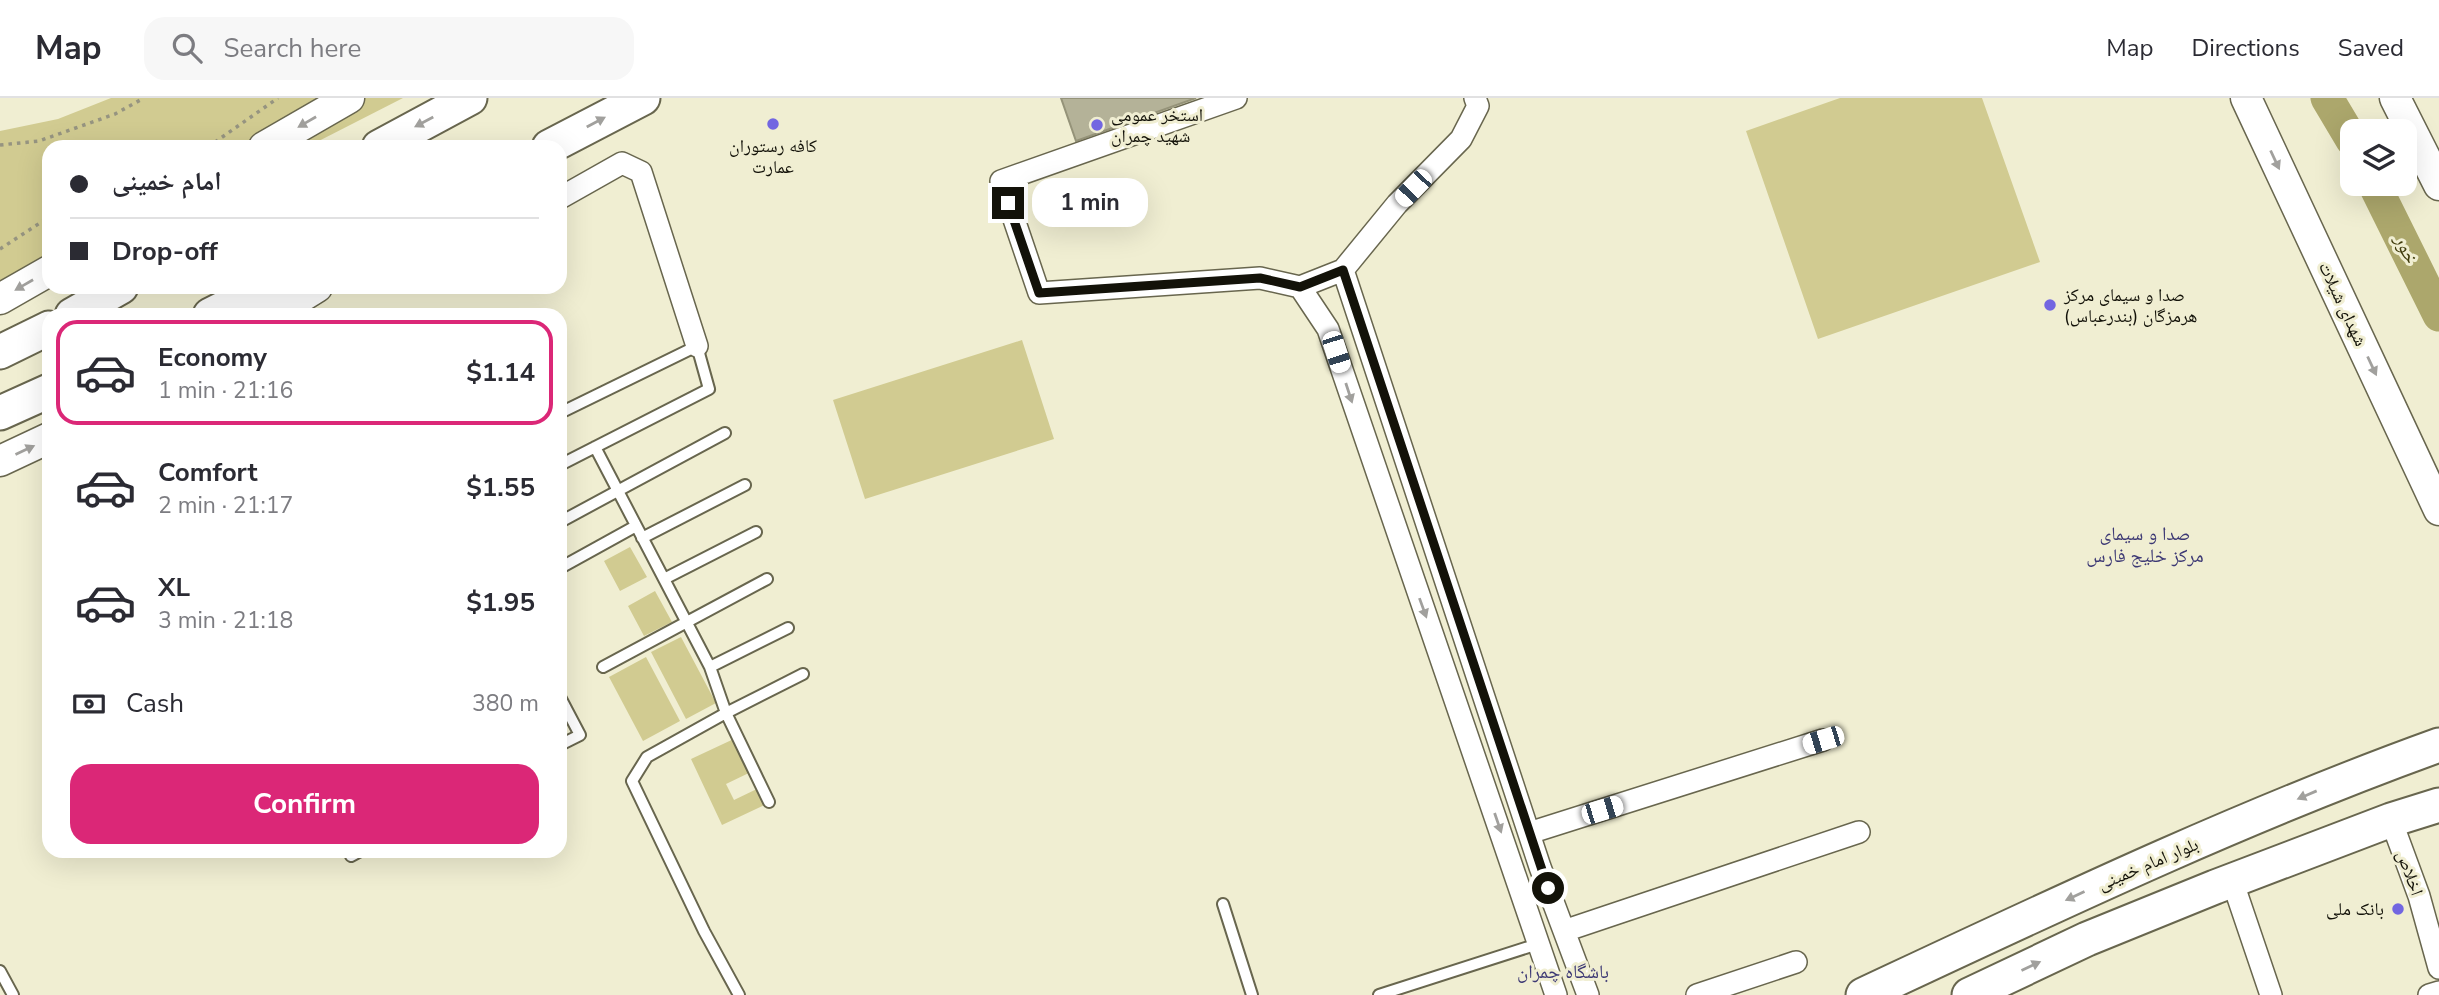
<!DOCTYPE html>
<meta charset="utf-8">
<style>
body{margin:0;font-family:"Nunito Sans","Noto Naskh Arabic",sans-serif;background:#f7f7f7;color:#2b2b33;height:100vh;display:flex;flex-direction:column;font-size:26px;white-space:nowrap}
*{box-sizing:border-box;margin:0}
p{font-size:23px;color:#7c7c81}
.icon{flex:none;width:38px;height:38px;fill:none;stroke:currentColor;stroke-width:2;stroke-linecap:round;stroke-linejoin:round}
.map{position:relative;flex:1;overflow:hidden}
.sheet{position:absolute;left:42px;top:210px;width:525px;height:550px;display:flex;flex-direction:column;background:#fff;border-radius:21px;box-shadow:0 7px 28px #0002}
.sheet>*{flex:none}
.guide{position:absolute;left:42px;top:42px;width:525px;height:154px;border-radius:21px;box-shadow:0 7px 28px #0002;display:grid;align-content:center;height:154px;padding:0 28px;background:#fff}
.fabs{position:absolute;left:2340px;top:21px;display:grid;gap:14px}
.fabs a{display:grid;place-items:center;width:77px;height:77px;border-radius:14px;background:#fff;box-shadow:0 7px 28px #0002;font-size:35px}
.end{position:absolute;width:32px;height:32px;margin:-16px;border:9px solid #131209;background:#fff;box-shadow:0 0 0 4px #fff}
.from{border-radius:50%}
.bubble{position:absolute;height:49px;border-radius:21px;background:#fff;box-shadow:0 7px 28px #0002;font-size:23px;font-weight:700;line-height:49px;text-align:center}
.car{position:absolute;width:21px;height:42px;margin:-21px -10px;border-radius:9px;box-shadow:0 0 5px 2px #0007;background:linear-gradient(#fff 24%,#345 0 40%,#fff 0 76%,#345 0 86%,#fff 0)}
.guide b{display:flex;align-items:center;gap:24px;height:66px;font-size:26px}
.guide b+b{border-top:2px solid #e1e1e2}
.guide i{width:18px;height:18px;background:#2b2b33}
ul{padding:12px 0 0;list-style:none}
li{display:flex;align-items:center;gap:21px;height:105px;margin:0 14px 10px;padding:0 14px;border:4px solid transparent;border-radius:21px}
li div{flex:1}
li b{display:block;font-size:26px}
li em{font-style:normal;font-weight:700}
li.current{border-color:#db2777}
li>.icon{width:63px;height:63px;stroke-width:1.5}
.pay{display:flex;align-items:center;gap:18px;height:77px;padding:0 28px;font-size:26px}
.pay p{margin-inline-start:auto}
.button{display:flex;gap:14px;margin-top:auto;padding:14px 28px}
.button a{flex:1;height:80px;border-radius:21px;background:#db2777;color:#fff;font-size:28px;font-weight:700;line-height:80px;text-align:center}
header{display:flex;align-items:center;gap:42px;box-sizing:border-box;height:98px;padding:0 35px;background:#fff;border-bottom:2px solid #e1e1e2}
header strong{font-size:33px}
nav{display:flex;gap:38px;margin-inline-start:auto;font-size:24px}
.search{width:490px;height:63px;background:#f7f7f7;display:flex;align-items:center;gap:18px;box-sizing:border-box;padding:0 24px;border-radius:21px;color:#7c7c81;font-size:26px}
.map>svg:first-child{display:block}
.green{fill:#d1cb91}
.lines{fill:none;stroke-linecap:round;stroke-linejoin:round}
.river{stroke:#aca76c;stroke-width:33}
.building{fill:#b4b298;stroke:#959379;stroke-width:2}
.lane-casing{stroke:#68664e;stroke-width:14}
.street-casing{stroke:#68664e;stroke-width:24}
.secondary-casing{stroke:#68664e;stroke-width:33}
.primary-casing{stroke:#68664e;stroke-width:37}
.path{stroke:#969480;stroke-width:3.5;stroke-dasharray:3.5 5;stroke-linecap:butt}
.lane{stroke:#fff;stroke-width:10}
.street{stroke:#fff;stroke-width:21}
.secondary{stroke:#fff;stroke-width:30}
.primary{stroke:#fff;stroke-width:33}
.oneway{fill:#a1a09d}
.route{stroke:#131209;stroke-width:9}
.poi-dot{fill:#7266e1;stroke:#f0eed2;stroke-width:2.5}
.labels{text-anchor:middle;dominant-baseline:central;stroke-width:6;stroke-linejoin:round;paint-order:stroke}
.poi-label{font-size:18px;fill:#131209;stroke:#f0eed2;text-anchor:start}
.street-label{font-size:18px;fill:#131209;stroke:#f0eed2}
.water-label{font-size:19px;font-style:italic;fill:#403c0c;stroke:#f0eed2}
.neighbourhood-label{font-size:19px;fill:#3c3874;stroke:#f0eed2}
</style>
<header>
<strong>Map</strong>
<div class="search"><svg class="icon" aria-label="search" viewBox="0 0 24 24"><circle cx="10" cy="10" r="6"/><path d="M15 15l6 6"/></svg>Search here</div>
<nav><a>Map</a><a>Directions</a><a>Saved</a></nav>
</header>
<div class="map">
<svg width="2439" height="897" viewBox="0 0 2439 897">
<rect width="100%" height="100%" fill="#f0eed2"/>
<!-- green -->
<path class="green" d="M111 0H403L307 49H49V180L0 205V33L58 21Z
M1840 0H1982L2040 164 1818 241 1746 33Z
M1022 242 1054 341 865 401 833 302Z
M630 449 647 479 620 493 604 463Z
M655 493 672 524 644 538 628 508Z
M681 539 716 605 686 621 651 554Z
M646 559 680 623 643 643 609 579Z
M738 639 753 673 726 686 734 702 761 689 769 705 722 727 691 661Z"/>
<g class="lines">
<!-- river -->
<path class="river" d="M2327 0 2352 42
M2374 86 2439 217"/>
</g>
<!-- building -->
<path class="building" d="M1061 0H1196L1076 43Z"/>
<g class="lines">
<defs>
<path id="lane" d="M560 315 697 248 709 291 560 367
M595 349 710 569 726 615 647 659 632 683 704 833 739 897
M560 424 725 335
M642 440 745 387
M560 470 636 428
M664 481 756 434
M603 569 767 481
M710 569 788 530
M560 599 580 637 560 647
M769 704 726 615 803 576
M351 758 362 752
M1223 806 1252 897
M0 873 13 897
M1379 897 1538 846"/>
<path id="street" d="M1236 0 1001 83 1039 195 1260 180 1300 189 1343 172 1397 106 1461 41 1478 8 1475 0
M560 100 622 65 641 74 697 248
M1343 172 1540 769 1588 897
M1300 189 1328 231 1556 897
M2391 722 2419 798 2439 870
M1529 735 1823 642
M2232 782 2271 897
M1564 833 1859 734
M1697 897 1796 864
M2429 897 2439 894"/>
<path id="secondary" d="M2246 0 2439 412
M2395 0 2439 87
M264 49 349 0
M0 201 49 173
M272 217 317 189
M0 363 49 340"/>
<path id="primary" d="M379 49 470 0
M549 49 643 0
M72 217 121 189
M210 217 266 189
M0 254 49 230
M0 315 49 293
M1863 897C2053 808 2242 718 2439 647
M1969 897 2087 841 2215 789 2391 722 2439 707"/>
</defs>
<!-- lane casing -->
<use href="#lane" class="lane-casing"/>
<!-- street casing -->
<use href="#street" class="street-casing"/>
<!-- secondary casing -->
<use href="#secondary" class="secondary-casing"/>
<!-- primary casing -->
<use href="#primary" class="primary-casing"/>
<!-- path -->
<path class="path" d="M0 47 39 43 115 16 144 0
M208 49 278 0
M0 151 43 123 49 122"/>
<!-- lane -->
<use href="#lane" class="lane"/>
<!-- street -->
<use href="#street" class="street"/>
<!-- secondary -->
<use href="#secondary" class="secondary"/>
<!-- primary -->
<use href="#primary" class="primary"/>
</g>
<!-- one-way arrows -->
<defs><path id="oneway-solid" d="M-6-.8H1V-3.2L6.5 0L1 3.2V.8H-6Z" transform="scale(1.75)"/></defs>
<g class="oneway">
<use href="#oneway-solid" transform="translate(307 24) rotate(150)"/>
<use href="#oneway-solid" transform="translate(424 24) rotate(152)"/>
<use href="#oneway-solid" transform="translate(596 24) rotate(-28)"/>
<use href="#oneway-solid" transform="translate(2275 62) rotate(65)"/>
<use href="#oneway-solid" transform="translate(24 187) rotate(150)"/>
<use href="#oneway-solid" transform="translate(2372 268) rotate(65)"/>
<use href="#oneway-solid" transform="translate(1349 295) rotate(72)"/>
<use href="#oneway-solid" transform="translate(25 352) rotate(-25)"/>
<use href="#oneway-solid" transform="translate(1423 510) rotate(70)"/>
<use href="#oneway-solid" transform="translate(2307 697) rotate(157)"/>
<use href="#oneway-solid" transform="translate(1498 725) rotate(71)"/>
<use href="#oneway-solid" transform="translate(2075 798) rotate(155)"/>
<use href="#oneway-solid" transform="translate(2031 868) rotate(-25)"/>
</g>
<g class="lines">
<!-- route -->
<path class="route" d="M1008 105 1039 195 1260 180 1300 189 1343 172 1548 790"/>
</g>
<!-- markers -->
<g class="poi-dot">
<circle cx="773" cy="26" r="7"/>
<circle cx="1097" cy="27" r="7"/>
<circle cx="2050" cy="207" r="7"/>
<circle cx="2398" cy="811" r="7"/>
</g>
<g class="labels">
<!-- poi labels -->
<g class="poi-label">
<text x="1111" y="17">استخر عمومی<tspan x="1111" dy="21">شهید چمران</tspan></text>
<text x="773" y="48" text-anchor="middle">کافه رستوران<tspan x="773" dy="21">عمارت</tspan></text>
<text x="2064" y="197">صدا و سیمای مرکز<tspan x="2064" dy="21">هرمزگان (بندرعباس)</tspan></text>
<text x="2384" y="811" text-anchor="end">بانک ملی</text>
</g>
<!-- street labels -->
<g class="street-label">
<text transform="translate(2343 206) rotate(65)">شهدای شیلات</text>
<text transform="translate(2148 766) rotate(-23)">بلوار امام خمینی</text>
<text transform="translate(2410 775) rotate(70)">اخلاص</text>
</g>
<!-- water labels -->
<g class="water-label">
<text transform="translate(2406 151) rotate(64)">خور</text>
</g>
<!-- neighbourhood labels -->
<g class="neighbourhood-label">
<text x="2145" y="436">صدا و سیمای<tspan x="2145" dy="22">مرکز خلیج فارس</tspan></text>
<text x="1563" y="874">باشگاه چمران</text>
</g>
</g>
</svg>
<div class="fabs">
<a><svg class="icon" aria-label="layers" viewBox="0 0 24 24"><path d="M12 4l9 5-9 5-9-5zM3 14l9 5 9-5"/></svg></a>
</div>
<i class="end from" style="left:1548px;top:790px"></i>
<i class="end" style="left:1008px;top:105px"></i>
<div class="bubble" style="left:1032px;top:80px;width:116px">1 min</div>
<i class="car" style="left:1413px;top:90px;rotate:224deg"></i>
<i class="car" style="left:1336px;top:254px;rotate:162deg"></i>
<i class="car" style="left:1823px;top:642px;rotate:253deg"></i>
<i class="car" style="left:1602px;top:712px;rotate:73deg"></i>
<div class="guide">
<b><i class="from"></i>امام خمینی</b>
<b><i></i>Drop-off</b>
</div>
<section class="sheet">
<ul>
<li class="current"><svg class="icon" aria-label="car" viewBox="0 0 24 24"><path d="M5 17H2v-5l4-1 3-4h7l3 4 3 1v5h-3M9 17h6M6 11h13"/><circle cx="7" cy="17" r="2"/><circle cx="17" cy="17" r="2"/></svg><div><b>Economy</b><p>1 min · 21:16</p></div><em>$1.14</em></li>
<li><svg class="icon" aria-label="car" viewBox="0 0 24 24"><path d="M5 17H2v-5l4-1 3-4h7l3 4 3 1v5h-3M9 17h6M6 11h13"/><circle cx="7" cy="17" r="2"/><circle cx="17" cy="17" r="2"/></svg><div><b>Comfort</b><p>2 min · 21:17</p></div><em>$1.55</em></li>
<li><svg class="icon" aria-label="car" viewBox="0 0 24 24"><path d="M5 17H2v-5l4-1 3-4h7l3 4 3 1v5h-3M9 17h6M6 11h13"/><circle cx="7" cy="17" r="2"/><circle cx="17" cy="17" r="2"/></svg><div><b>XL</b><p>3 min · 21:18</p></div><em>$1.95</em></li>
</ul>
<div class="pay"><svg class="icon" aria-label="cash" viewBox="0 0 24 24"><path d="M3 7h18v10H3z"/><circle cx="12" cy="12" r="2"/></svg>Cash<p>380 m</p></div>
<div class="button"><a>Confirm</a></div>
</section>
</div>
